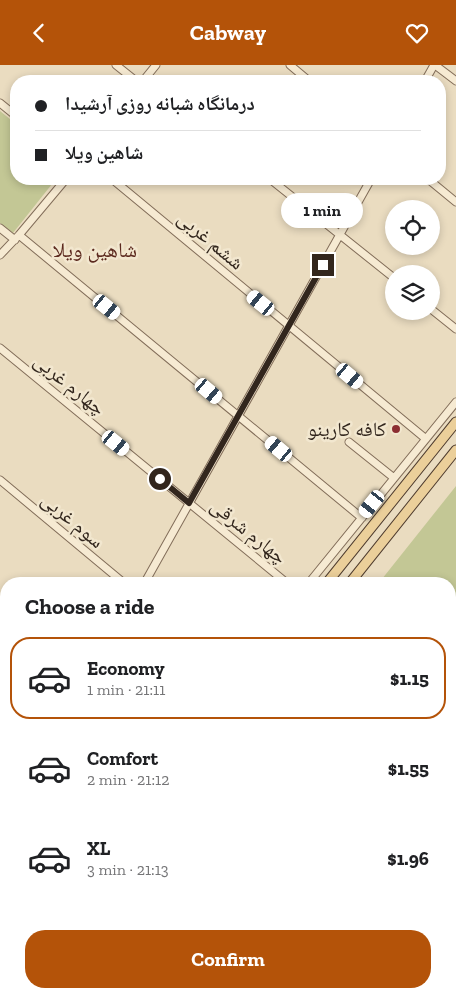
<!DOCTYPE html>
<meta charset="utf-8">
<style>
body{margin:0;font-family:"Zilla Slab","Noto Naskh Arabic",serif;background:#f2f2f2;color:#202124;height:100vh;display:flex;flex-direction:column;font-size:19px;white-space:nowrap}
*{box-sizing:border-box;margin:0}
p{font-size:16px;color:#757577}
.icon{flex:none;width:28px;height:28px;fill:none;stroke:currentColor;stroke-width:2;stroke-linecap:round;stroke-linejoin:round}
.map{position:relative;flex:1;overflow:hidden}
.details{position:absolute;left:0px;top:512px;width:456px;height:421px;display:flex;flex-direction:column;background:#fff;border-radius:20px 20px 0 0;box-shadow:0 2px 8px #0003}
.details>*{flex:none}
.hud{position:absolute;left:10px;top:10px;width:436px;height:110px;border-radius:20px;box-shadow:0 2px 8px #0003;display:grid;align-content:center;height:110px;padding:0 25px;background:#fff}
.controls{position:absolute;left:385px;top:135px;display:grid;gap:10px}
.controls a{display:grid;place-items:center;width:55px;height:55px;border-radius:50%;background:#fff;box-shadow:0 2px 8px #0003;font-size:25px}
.end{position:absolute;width:22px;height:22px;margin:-11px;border:6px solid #32261d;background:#fff;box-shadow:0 0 0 2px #fff}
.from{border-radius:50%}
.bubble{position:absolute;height:35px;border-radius:18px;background:#fff;box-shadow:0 2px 8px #0003;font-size:16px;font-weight:700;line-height:35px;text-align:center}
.car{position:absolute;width:15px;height:30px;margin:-15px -8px;border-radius:6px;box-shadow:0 0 4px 1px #0007;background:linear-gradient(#fff 24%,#345 0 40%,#fff 0 76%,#345 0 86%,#fff 0)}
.hud b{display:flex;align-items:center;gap:18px;height:48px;font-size:19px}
.hud b+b{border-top:1px solid #e0e0e0}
.hud i{width:12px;height:12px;background:#202124}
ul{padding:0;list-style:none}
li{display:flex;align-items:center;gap:15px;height:82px;margin:0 10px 8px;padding:0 15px;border:2px solid transparent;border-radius:20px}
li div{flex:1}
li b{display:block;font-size:19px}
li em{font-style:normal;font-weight:700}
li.current{border-color:#b45309}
li>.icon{width:45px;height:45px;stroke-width:1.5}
h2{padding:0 25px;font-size:22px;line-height:60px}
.button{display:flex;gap:10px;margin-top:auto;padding:10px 25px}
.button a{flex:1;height:58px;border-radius:20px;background:#b45309;color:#fff;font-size:20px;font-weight:700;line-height:58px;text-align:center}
header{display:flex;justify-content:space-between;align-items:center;height:65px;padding:0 25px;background:#b45309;color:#fff;font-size:22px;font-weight:700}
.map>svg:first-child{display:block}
.green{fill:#c3c795}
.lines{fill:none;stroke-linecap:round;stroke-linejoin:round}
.minor-casing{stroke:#826d59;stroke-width:9}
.major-casing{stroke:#4f3c2e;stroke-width:11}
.minor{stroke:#f6ead2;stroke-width:7}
.major{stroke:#ebcf9a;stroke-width:9}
.route{stroke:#32261d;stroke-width:6}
.poi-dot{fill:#8c2e32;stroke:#f2e7cf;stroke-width:2}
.labels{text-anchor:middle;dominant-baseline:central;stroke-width:5;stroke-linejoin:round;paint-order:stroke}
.street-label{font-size:20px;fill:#32261d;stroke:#f2e7cf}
.poi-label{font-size:20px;fill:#32261d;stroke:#f2e7cf;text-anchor:end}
.neighbourhood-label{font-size:21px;fill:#5c2a1f;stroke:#f2e7cf}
</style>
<header><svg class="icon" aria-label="back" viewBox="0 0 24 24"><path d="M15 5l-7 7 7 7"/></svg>Cabway<svg class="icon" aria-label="heart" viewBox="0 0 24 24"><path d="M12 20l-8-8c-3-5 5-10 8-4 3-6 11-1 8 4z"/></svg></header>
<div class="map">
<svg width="456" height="933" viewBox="0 0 456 933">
<rect width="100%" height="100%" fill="#eadcc0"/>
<!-- green -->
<path class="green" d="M0 46 16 59V114H56L13 168 0 158Z
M456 421V889L450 884V519H378Z
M27 928H58L56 933H26Z"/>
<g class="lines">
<defs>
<path id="minor" d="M116 0 136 16
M290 0 309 16
M435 0 456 16
M143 16 156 0
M425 16 434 0
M0 38 16 51
M112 114 426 374
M270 114 394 213
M428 114 456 137
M0 163 15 175
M19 170 362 453
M0 190 19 170 66 114
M431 244 456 264
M0 283 288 519
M349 377 394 413
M0 415 125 519
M144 519 371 114
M308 519 456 337
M0 547 6 552
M0 675 6 680
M0 771 6 763
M0 811 6 815
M0 891 6 893
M336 928 347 933
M228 933 231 928"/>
<path id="major" d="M326 519 456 357
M349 519 456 385
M97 928 111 933
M22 933 23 928
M65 933 70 928"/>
</defs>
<!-- minor casing -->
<use href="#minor" class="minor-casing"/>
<!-- major casing -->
<use href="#major" class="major-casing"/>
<!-- minor -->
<use href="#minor" class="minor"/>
<!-- major -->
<use href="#major" class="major"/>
</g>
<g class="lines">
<!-- route -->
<path class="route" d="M160 414 189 438 323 200"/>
</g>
<!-- markers -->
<circle class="poi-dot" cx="396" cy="364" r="5"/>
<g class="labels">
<!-- street labels -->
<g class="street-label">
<text transform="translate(211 175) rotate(40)">ششم غربی</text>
<text transform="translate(70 319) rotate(39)">چهارم غربی</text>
<text transform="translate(73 455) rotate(40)">سوم غربی</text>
<text transform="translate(249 466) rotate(39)">چهارم شرقی</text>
</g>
<!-- poi labels -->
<g class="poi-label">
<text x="386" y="364">کافه کارینو</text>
</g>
<!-- neighbourhood labels -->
<g class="neighbourhood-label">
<text x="95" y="184">شاهین ویلا</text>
</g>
</g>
</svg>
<div class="controls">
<a><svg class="icon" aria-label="locate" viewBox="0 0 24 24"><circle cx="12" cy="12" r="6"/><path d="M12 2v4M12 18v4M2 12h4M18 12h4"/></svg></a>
<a><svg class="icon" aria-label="layers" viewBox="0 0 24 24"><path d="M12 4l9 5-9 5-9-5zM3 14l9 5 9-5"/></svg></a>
</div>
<i class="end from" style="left:160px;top:414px"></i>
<i class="end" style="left:323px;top:200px"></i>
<div class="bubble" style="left:281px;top:128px;width:82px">1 min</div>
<i class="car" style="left:261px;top:238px;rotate:309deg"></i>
<i class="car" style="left:107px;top:242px;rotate:129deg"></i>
<i class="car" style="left:350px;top:311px;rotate:130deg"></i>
<i class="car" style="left:209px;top:326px;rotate:130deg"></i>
<i class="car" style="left:116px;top:378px;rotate:129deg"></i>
<i class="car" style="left:279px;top:384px;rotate:310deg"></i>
<i class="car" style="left:372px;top:439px;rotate:219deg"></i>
<div class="hud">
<b><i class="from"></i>درمانگاه شبانه روزی آرشیدا</b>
<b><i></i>شاهین ویلا</b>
</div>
<section class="details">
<h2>Choose a ride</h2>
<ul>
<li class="current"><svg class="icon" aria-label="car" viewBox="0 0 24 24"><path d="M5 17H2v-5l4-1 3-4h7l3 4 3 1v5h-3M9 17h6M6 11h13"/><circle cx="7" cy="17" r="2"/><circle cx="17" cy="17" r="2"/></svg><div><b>Economy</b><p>1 min · 21:11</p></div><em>$1.15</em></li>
<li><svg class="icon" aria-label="car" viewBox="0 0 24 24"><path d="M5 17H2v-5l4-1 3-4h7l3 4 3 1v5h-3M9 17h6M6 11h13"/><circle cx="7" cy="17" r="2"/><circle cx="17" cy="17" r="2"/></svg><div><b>Comfort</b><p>2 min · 21:12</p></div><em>$1.55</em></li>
<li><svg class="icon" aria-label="car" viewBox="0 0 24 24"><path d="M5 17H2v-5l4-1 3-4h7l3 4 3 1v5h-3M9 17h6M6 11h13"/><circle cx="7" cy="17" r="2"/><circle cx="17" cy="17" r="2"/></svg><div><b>XL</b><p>3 min · 21:13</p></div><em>$1.96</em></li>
</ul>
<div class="button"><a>Confirm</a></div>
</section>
</div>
